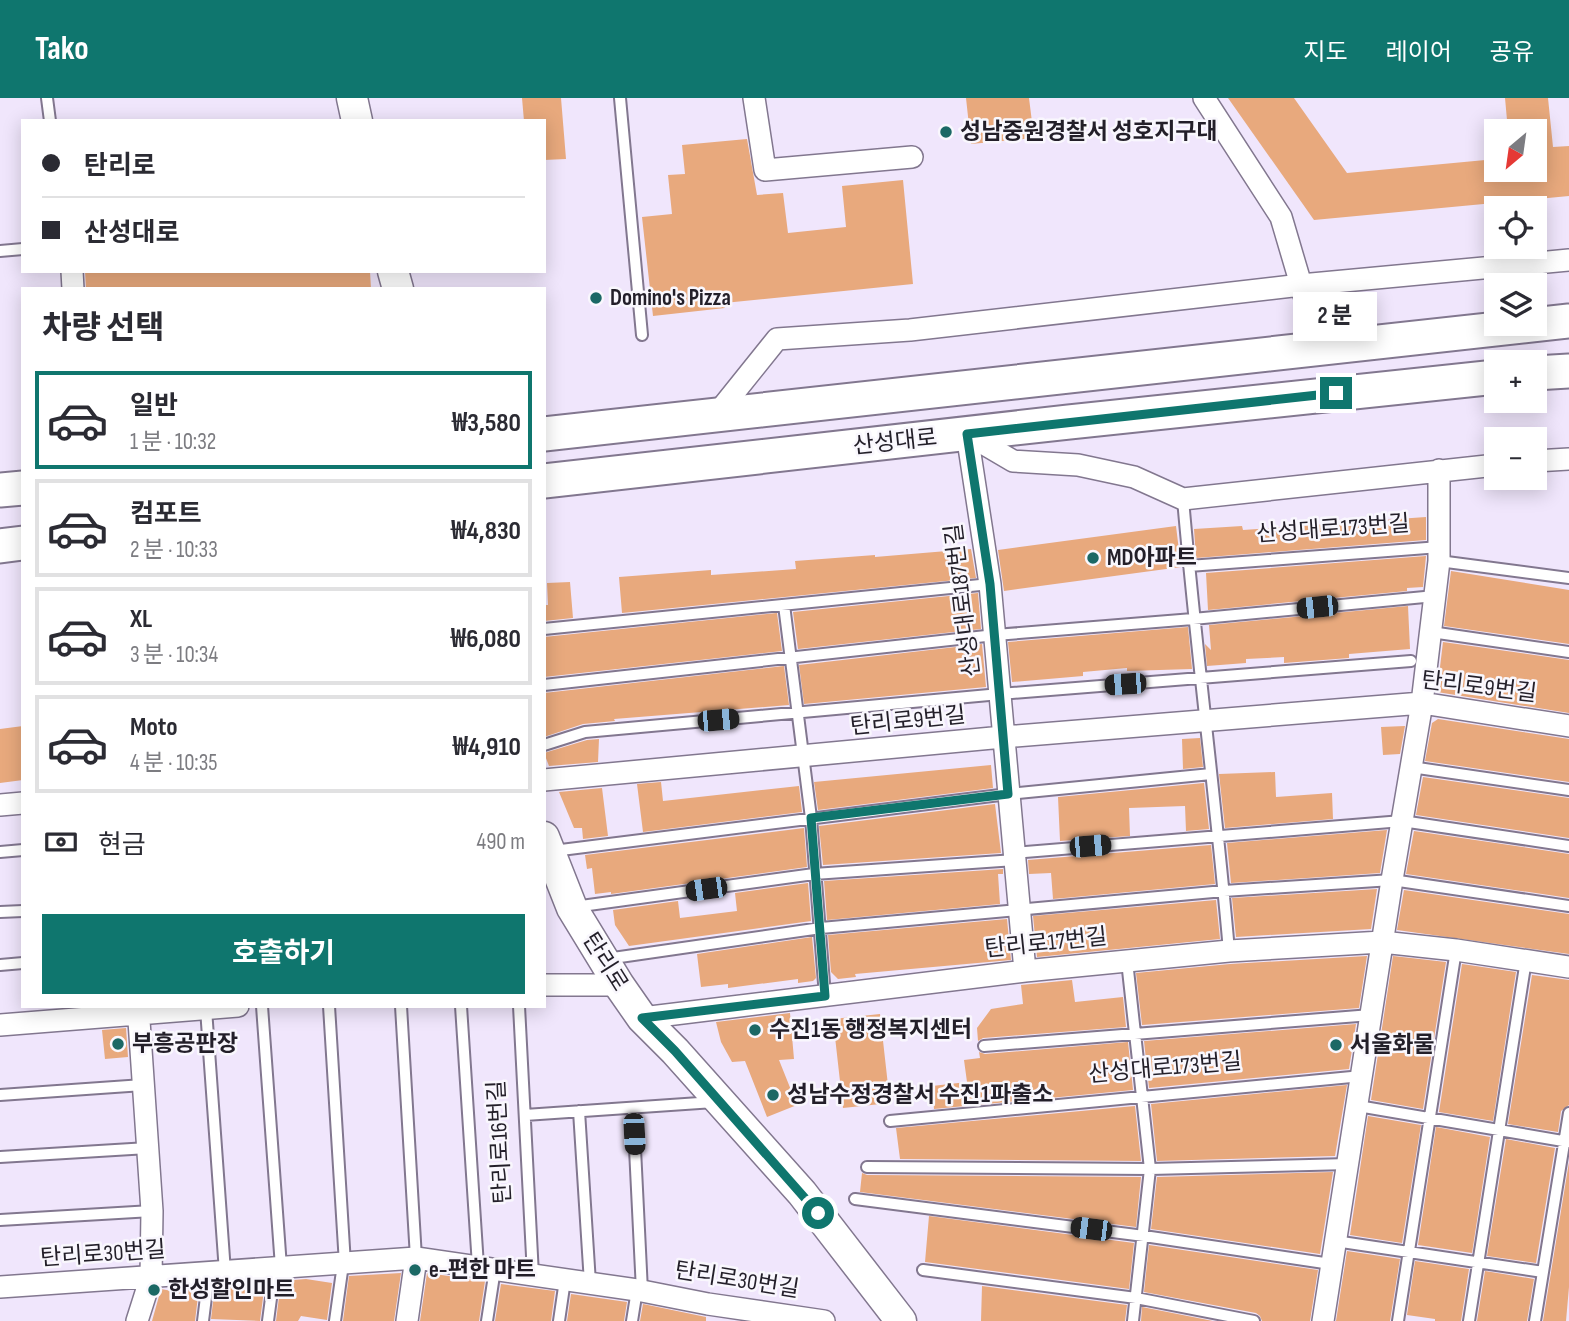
<!DOCTYPE html>
<html lang="ko">
<meta charset="utf-8">
<style>
body{margin:0;font-family:"Sofia Sans Condensed","Noto Sans KR",sans-serif;background:#f7f7f7;color:#2b2b33;height:100vh;display:flex;flex-direction:column;font-size:26px;white-space:nowrap}
*{box-sizing:border-box;margin:0}
p{font-size:23px;color:#7c7c81}
.icon{flex:none;width:38px;height:38px;fill:none;stroke:currentColor;stroke-width:2;stroke-linecap:round;stroke-linejoin:round}
.map{position:relative;flex:1;overflow:hidden}
.sheet{position:absolute;left:21px;top:189px;width:525px;height:721px;display:flex;flex-direction:column;background:#fff;border-radius:0px;box-shadow:0 4px 18px #0003}
.sheet>*{flex:none}
.guide{position:absolute;left:21px;top:21px;width:525px;height:154px;border-radius:0px;box-shadow:0 4px 18px #0003;display:grid;align-content:center;height:154px;padding:0 21px;background:#fff}
.needle{width:46px;rotate:209deg}
.buttons{position:absolute;left:1484px;top:21px;display:grid;gap:14px}
.buttons a{display:grid;place-items:center;width:63px;height:63px;border-radius:0px;background:#fff;box-shadow:0 4px 18px #0003;font-size:35px}
.end{position:absolute;width:32px;height:32px;margin:-16px;border:9px solid #0f766e;background:#fff;box-shadow:0 0 0 4px #fff}
.from{border-radius:50%}
.bubble{position:absolute;height:49px;border-radius:0px;background:#fff;box-shadow:0 4px 18px #0003;font-size:23px;font-weight:700;line-height:49px;text-align:center}
.car{position:absolute;width:21px;height:42px;margin:-21px -10px;border-radius:9px;box-shadow:0 0 5px 2px #0007;background:linear-gradient(#222 24%,#8ab4d8 0 40%,#222 0 76%,#8ab4d8 0 86%,#222 0)}
.guide b{display:flex;align-items:center;gap:24px;height:66px;font-size:26px}
.guide b+b{border-top:2px solid #e1e1e2}
.guide i{width:18px;height:18px;background:#2b2b33}
ul{padding:0;list-style:none}
li{display:flex;align-items:center;gap:21px;height:98px;margin:0 14px 10px;padding:0 7px;border:4px solid #e1e1e2;border-radius:0px}
li div{flex:1}
li b{display:block;font-size:26px}
li em{font-style:normal;font-weight:700}
li.selected{border-color:#0f766e}
li>.icon{width:63px;height:63px;stroke-width:1.5}
h2{padding:0 21px;font-size:32px;line-height:84px}
.pay{display:flex;align-items:center;gap:18px;height:77px;padding:0 21px;font-size:26px}
.pay p{margin-inline-start:auto}
.button{display:flex;gap:14px;margin-top:auto;padding:14px 21px}
.button a{flex:1;height:80px;border-radius:0px;background:#0f766e;color:#fff;font-size:28px;font-weight:700;line-height:80px;text-align:center}
header{display:flex;align-items:center;gap:42px;box-sizing:border-box;height:98px;padding:0 35px;background:#0f766e;color:#fff}
header strong{font-size:33px}
nav{display:flex;gap:38px;margin-inline-start:auto;font-size:24px}
.map>svg:first-child{display:block}
.building{fill:#e8a97d}
.lines{fill:none;stroke-linecap:round;stroke-linejoin:round}
.lane-casing{stroke:#82778f;stroke-width:14}
.street-casing{stroke:#82778f;stroke-width:24}
.secondary-casing{stroke:#82778f;stroke-width:33}
.primary-casing{stroke:#82778f;stroke-width:37}
.lane{stroke:#fff;stroke-width:10}
.street{stroke:#fff;stroke-width:21}
.secondary{stroke:#fff;stroke-width:30}
.primary{stroke:#fff;stroke-width:33}
.route{stroke:#0f766e;stroke-width:9}
.poi-dot{fill:#1b6865;stroke:#f9f7fd;stroke-width:2.5}
.labels{text-anchor:middle;dominant-baseline:central;stroke-width:5;stroke-linejoin:round;paint-order:stroke}
.poi-label{font-size:23px;font-weight:bold;fill:#231f29;stroke:#f9f7fd;text-anchor:start}
.street-label{font-size:23px;fill:#231f29;stroke:#f9f7fd}
</style>
<header>
<strong>Tako</strong>
<nav><a>지도</a><a>레이어</a><a>공유</a></nav>
</header>
<div class="map">
<svg width="1569" height="1223" viewBox="0 0 1569 1223">
<rect width="100%" height="100%" fill="#f0e6fc"/>
<!-- building -->
<path class="building" d="M522 0H561L566 61 544 62V23H524Z
M966 0H1029L1034 40 971 46Z
M1228 0H1294L1347 75 1496 61V72H1535V33H1508L1505 0H1548L1553 49 1569 48V98L1314 122Z
M747 41 757 97 783 95 788 135 846 129 842 88 903 82 913 186 724 205 725 210 653 218 642 119 672 116 668 77 685 76 682 47Z
M85 173H370L371 191H86Z
M1426 419V442L1196 460 1194 431 1242 428 1243 432Z
M1176 428 1181 469 1004 493 998 452Z
M971 451 976 480 622 515 619 479 711 472V477L796 471 795 463 875 457V459Z
M1426 458 1423 489 1407 490V493L1208 512 1206 475Z
M1451 473 1569 492V546L1444 528Z
M570 484 573 520 544 523V507H548L547 485Z
M978 495 981 531 798 551 793 514Z
M1408 508 1410 551 1349 556V560L1284 565V559L1246 561V565L1207 568 1205 546 1211 552 1209 527Z
M777 515 782 553 544 579V539Z
M1188 529 1192 571 1127 573V570L1083 574V578L1012 584 1008 544Z
M1443 544 1569 562V615L1437 594Z
M982 546 986 589 804 606 799 567Z
M784 568 789 607 614 621 615 623 583 626 544 639V595Z
M1438 621 1569 641V684L1425 663 1432 625Z
M23 628V682L0 685V631Z
M1405 628 1400 656 1383 657 1381 629Z
M1200 640 1203 669 1183 671 1182 641Z
M599 641 598 664 549 668 544 655 587 642Z
M991 667 993 690 818 712 814 684Z
M1275 674 1276 699 1332 695 1333 721 1225 730 1219 676Z
M1423 679 1569 700V740L1416 717Z
M661 684 663 703 799 688 802 714 643 734 637 686Z
M1204 685 1209 731 1186 733 1185 708 1129 710 1130 738 1060 743 1058 699Z
M602 690 608 738 583 741 582 730H574L559 694Z
M995 706 1001 755 823 767 819 728Z
M804 730 807 769 611 796V794L595 796 592 770 587 771 585 757Z
M1387 732 1380 775 1231 785 1227 745Z
M1414 733 1569 756V800L1406 776Z
M1211 747 1215 786 1053 801 1051 775 1029 776 1028 762Z
M1003 771V776H998L1000 806 827 822 824 783Z
M808 785 811 823 629 848 615 827 613 812 678 803 680 820 737 813 735 795Z
M1377 791 1371 831 1236 839 1232 800Z
M1404 792 1569 816V856L1397 832Z
M1216 802 1220 841 1037 859 1033 818Z
M1007 821 1011 862 855 876 856 879 838 881 831 874 828 837Z
M812 839 816 880 813 883 798 885V881L728 890V886L701 889 697 856Z
M1367 858 1359 910 1142 927 1136 875 1230 866Z
M1393 858 1446 864 1423 1011 1371 1002Z
M1462 866 1516 874 1493 1023 1439 1014Z
M1532 877 1569 882V1007L1561 1013 1558 1034 1508 1026Z
M1072 882 1075 904 1123 899 1126 929 983 940 978 943 977 930 991 911 1023 906 1021 887Z
M790 915 794 961 779 962 797 1007 767 1019 745 963 732 964 721 944 716 924Z
M880 916 890 1005 843 1010 833 921Z
M1356 926 1349 971 1149 990 1144 943Z
M126 930 128 959 105 961 102 932Z
M1128 944 1133 992 934 1011 932 988 967 984 964 962 980 960 979 954 985 956Z
M1347 987 1335 1058 1157 1063 1151 1006Z
M1135 1008 1141 1063 900 1061 896 1030Z
M1368 1018 1421 1027 1402 1145 1350 1137Z
M1436 1029 1490 1039 1472 1155 1418 1147Z
M1506 1041 1555 1050 1536 1165 1487 1158Z
M1569 1064V1189L1566 1223H1543Z
M1333 1074 1320 1156 1151 1131 1157 1079Z
M862 1075 867 1077 1141 1079 1136 1129 860 1094Z
M929 1118 1134 1145 1129 1191 925 1164Z
M1149 1147 1318 1172 1310 1223H1262L1260 1218 1256 1215 1144 1194Z
M1347 1153 1400 1161 1390 1223H1336Z
M1415 1163 1469 1171 1461 1223H1435V1221L1407 1217Z
M1485 1173 1534 1181 1527 1223H1477Z
M401 1175 394 1223H343L349 1178Z
M427 1175 485 1183 479 1223H420Z
M306 1181 332 1185 327 1222 301 1218 298 1223H276L281 1183Z
M265 1184 260 1223 211 1221 215 1187 243 1188Z
M501 1186 555 1193 551 1223H495Z
M982 1188 1127 1207 1125 1223H981Z
M191 1189 199 1190 195 1223H152L161 1191 177 1194 178 1190Z
M571 1196 627 1204 624 1223H567Z
M643 1206 706 1219V1223H640Z
M1142 1209 1213 1223H1141Z"/>
<g class="lines">
<defs>
<path id="lane" d="M47 0 50 23
M620 0 642 237
M0 153 23 151
M1183 401C1196 552 1216 702 1229 853
M1439 463 1569 480
M1189 468 1440 449
M784 507 811 720 825 898
M544 531 990 486
M1431 534 1569 554
M544 587 995 537 1193 521 1435 498
M544 647 585 634 1000 596 1411 563
M1411 669 1569 692
M553 753 1008 696 1211 676
M0 754 23 752
M1014 755 1402 723 1569 748
M574 809 814 776 1015 762
M0 814 23 813
M606 861 821 830 1224 793 1392 782 1569 808
M1127 863 1150 1071 1133 1223
M0 867 23 865
M262 908 281 1169
M329 908 345 1166
M401 908 416 1160
M461 908 478 1168
M519 908 533 1177
M206 911 225 1174
M984 948 1371 917
M0 997 143 987
M1358 1008 1569 1044
M633 1010 642 1193
M579 1013 590 1185
M525 1017 714 1004
M890 1023 1362 978
M0 1059 148 1050
M867 1069 1150 1071 1349 1066
M855 1101 1144 1138 1331 1166
M0 1122 152 1113
M1335 1143 1543 1174
M923 1172 1136 1200 1254 1223
M203 1223 209 1175
M268 1223 275 1170
M335 1223 343 1166
M487 1223 495 1171
M559 1223 565 1182
M632 1223 637 1192
M1398 1223 1456 852
M1469 1223 1526 862
M1535 1223 1569 1015"/>
<path id="street" d="M754 0 765 72 912 59
M1204 0 1281 119 1320 251
M72 173 73 191
M716 317 777 241 910 232 1301 187 1569 162
M967 336 1013 363 1078 367 1134 379 1183 401 1496 367
M967 336 990 486 1025 873
M1535 363 1569 361
M544 682 1003 639 1422 605 1569 628
M0 707 23 705
M544 887H619
M642 920 1025 873 1229 853 1382 844 1456 852 1569 869
M0 927 238 908
M0 1189 416 1160 637 1192 708 1206 824 1223
M137 1223 151 1179 152 1113 138 908
M407 1223 416 1160
M1323 1223 1392 782 1422 605 1439 463V372"/>
<path id="secondary" d="M352 0 357 23
M393 173 398 191
M544 739 572 810 619 887 642 920 675 953 802 1095 901 1223"/>
<path id="primary" d="M1535 275 1569 273
M544 336 1569 223
M544 383 1069 324 1496 279
M0 392 23 390
M0 448 23 445"/>
</defs>
<!-- lane casing -->
<use href="#lane" class="lane-casing"/>
<!-- street casing -->
<use href="#street" class="street-casing"/>
<!-- secondary casing -->
<use href="#secondary" class="secondary-casing"/>
<!-- primary casing -->
<use href="#primary" class="primary-casing"/>
<!-- lane -->
<use href="#lane" class="lane"/>
<!-- street -->
<use href="#street" class="street"/>
<!-- secondary -->
<use href="#secondary" class="secondary"/>
<!-- primary -->
<use href="#primary" class="primary"/>
</g>
<g class="lines">
<!-- route -->
<path class="route" d="M818 1115 675 953 642 920 825 898 811 720 1008 696 990 486 967 336 1336 295"/>
</g>
<!-- markers -->
<g class="poi-dot">
<circle cx="946" cy="34" r="7"/>
<circle cx="596" cy="200" r="7"/>
<circle cx="1093" cy="460" r="7"/>
<circle cx="755" cy="932" r="7"/>
<circle cx="118" cy="946" r="7"/>
<circle cx="1336" cy="947" r="7"/>
<circle cx="773" cy="997" r="7"/>
<circle cx="415" cy="1172" r="7"/>
<circle cx="154" cy="1192" r="7"/>
</g>
<g class="labels">
<!-- poi labels -->
<g class="poi-label">
<text x="960" y="34">성남중원경찰서 성호지구대</text>
<text x="610" y="200">Domino's Pizza</text>
<text x="1107" y="460">MD아파트</text>
<text x="769" y="932">수진1동 행정복지센터</text>
<text x="132" y="946">부흥공판장</text>
<text x="1350" y="947">서울화물</text>
<text x="787" y="997">성남수정경찰서 수진1파출소</text>
<text x="429" y="1172">e-편한 마트</text>
<text x="168" y="1192">한성할인마트</text>
</g>
<!-- street labels -->
<g class="street-label">
<text transform="translate(895 344) rotate(-6)">산성대로</text>
<text transform="translate(1333 431) rotate(-4)">산성대로173번길</text>
<text transform="translate(963 502) rotate(-97)">산성대로187번길</text>
<text transform="translate(1479 589) rotate(7)">탄리로9번길</text>
<text transform="translate(908 623) rotate(-6)">탄리로9번길</text>
<text transform="translate(1046 845) rotate(-6)">탄리로17번길</text>
<text transform="translate(605 864) rotate(58)">탄리로</text>
<text transform="translate(1165 970) rotate(-5)">산성대로173번길</text>
<text transform="translate(500 1044) rotate(-93)">탄리로16번길</text>
<text transform="translate(103 1156) rotate(-4)">탄리로30번길</text>
<text transform="translate(737 1182) rotate(9)">탄리로30번길</text>
</g>
</g>
</svg>
<div class="buttons">
<a><svg class="needle" viewBox="-14 -14 28 28"><path d="M0-13l5 13h-10z" fill="#e53935"/><path d="M0 13l5-13h-10z" fill="#7c7c81"/></svg></a>
<a><svg class="icon" aria-label="locate" viewBox="0 0 24 24"><circle cx="12" cy="12" r="6"/><path d="M12 2v4M12 18v4M2 12h4M18 12h4"/></svg></a>
<a><svg class="icon" aria-label="layers" viewBox="0 0 24 24"><path d="M12 4l9 5-9 5-9-5zM3 14l9 5 9-5"/></svg></a>
<a>+</a>
<a>−</a>
</div>
<i class="end from" style="left:818px;top:1115px"></i>
<i class="end" style="left:1336px;top:295px"></i>
<div class="bubble" style="left:1293px;top:194px;width:84px">2 분</div>
<i class="car" style="left:1317px;top:509px;rotate:264deg"></i>
<i class="car" style="left:1125px;top:586px;rotate:266deg"></i>
<i class="car" style="left:718px;top:622px;rotate:85deg"></i>
<i class="car" style="left:1090px;top:748px;rotate:85deg"></i>
<i class="car" style="left:706px;top:791px;rotate:262deg"></i>
<i class="car" style="left:634px;top:1036px;rotate:177deg"></i>
<i class="car" style="left:1091px;top:1131px;rotate:277deg"></i>
<div class="guide">
<b><i class="from"></i>탄리로</b>
<b><i></i>산성대로</b>
</div>
<section class="sheet">
<h2>차량 선택</h2>
<ul>
<li class="selected"><svg class="icon" aria-label="car" viewBox="0 0 24 24"><path d="M5 17H2v-5l4-1 3-4h7l3 4 3 1v5h-3M9 17h6M6 11h13"/><circle cx="7" cy="17" r="2"/><circle cx="17" cy="17" r="2"/></svg><div><b>일반</b><p>1 분 · 10:32</p></div><em>₩3,580</em></li>
<li><svg class="icon" aria-label="car" viewBox="0 0 24 24"><path d="M5 17H2v-5l4-1 3-4h7l3 4 3 1v5h-3M9 17h6M6 11h13"/><circle cx="7" cy="17" r="2"/><circle cx="17" cy="17" r="2"/></svg><div><b>컴포트</b><p>2 분 · 10:33</p></div><em>₩4,830</em></li>
<li><svg class="icon" aria-label="car" viewBox="0 0 24 24"><path d="M5 17H2v-5l4-1 3-4h7l3 4 3 1v5h-3M9 17h6M6 11h13"/><circle cx="7" cy="17" r="2"/><circle cx="17" cy="17" r="2"/></svg><div><b>XL</b><p>3 분 · 10:34</p></div><em>₩6,080</em></li>
<li><svg class="icon" aria-label="car" viewBox="0 0 24 24"><path d="M5 17H2v-5l4-1 3-4h7l3 4 3 1v5h-3M9 17h6M6 11h13"/><circle cx="7" cy="17" r="2"/><circle cx="17" cy="17" r="2"/></svg><div><b>Moto</b><p>4 분 · 10:35</p></div><em>₩4,910</em></li>
</ul>
<div class="pay"><svg class="icon" aria-label="cash" viewBox="0 0 24 24"><path d="M3 7h18v10H3z"/><circle cx="12" cy="12" r="2"/></svg>현금<p>490 m</p></div>
<div class="button"><a>호출하기</a></div>
</section>
</div>
